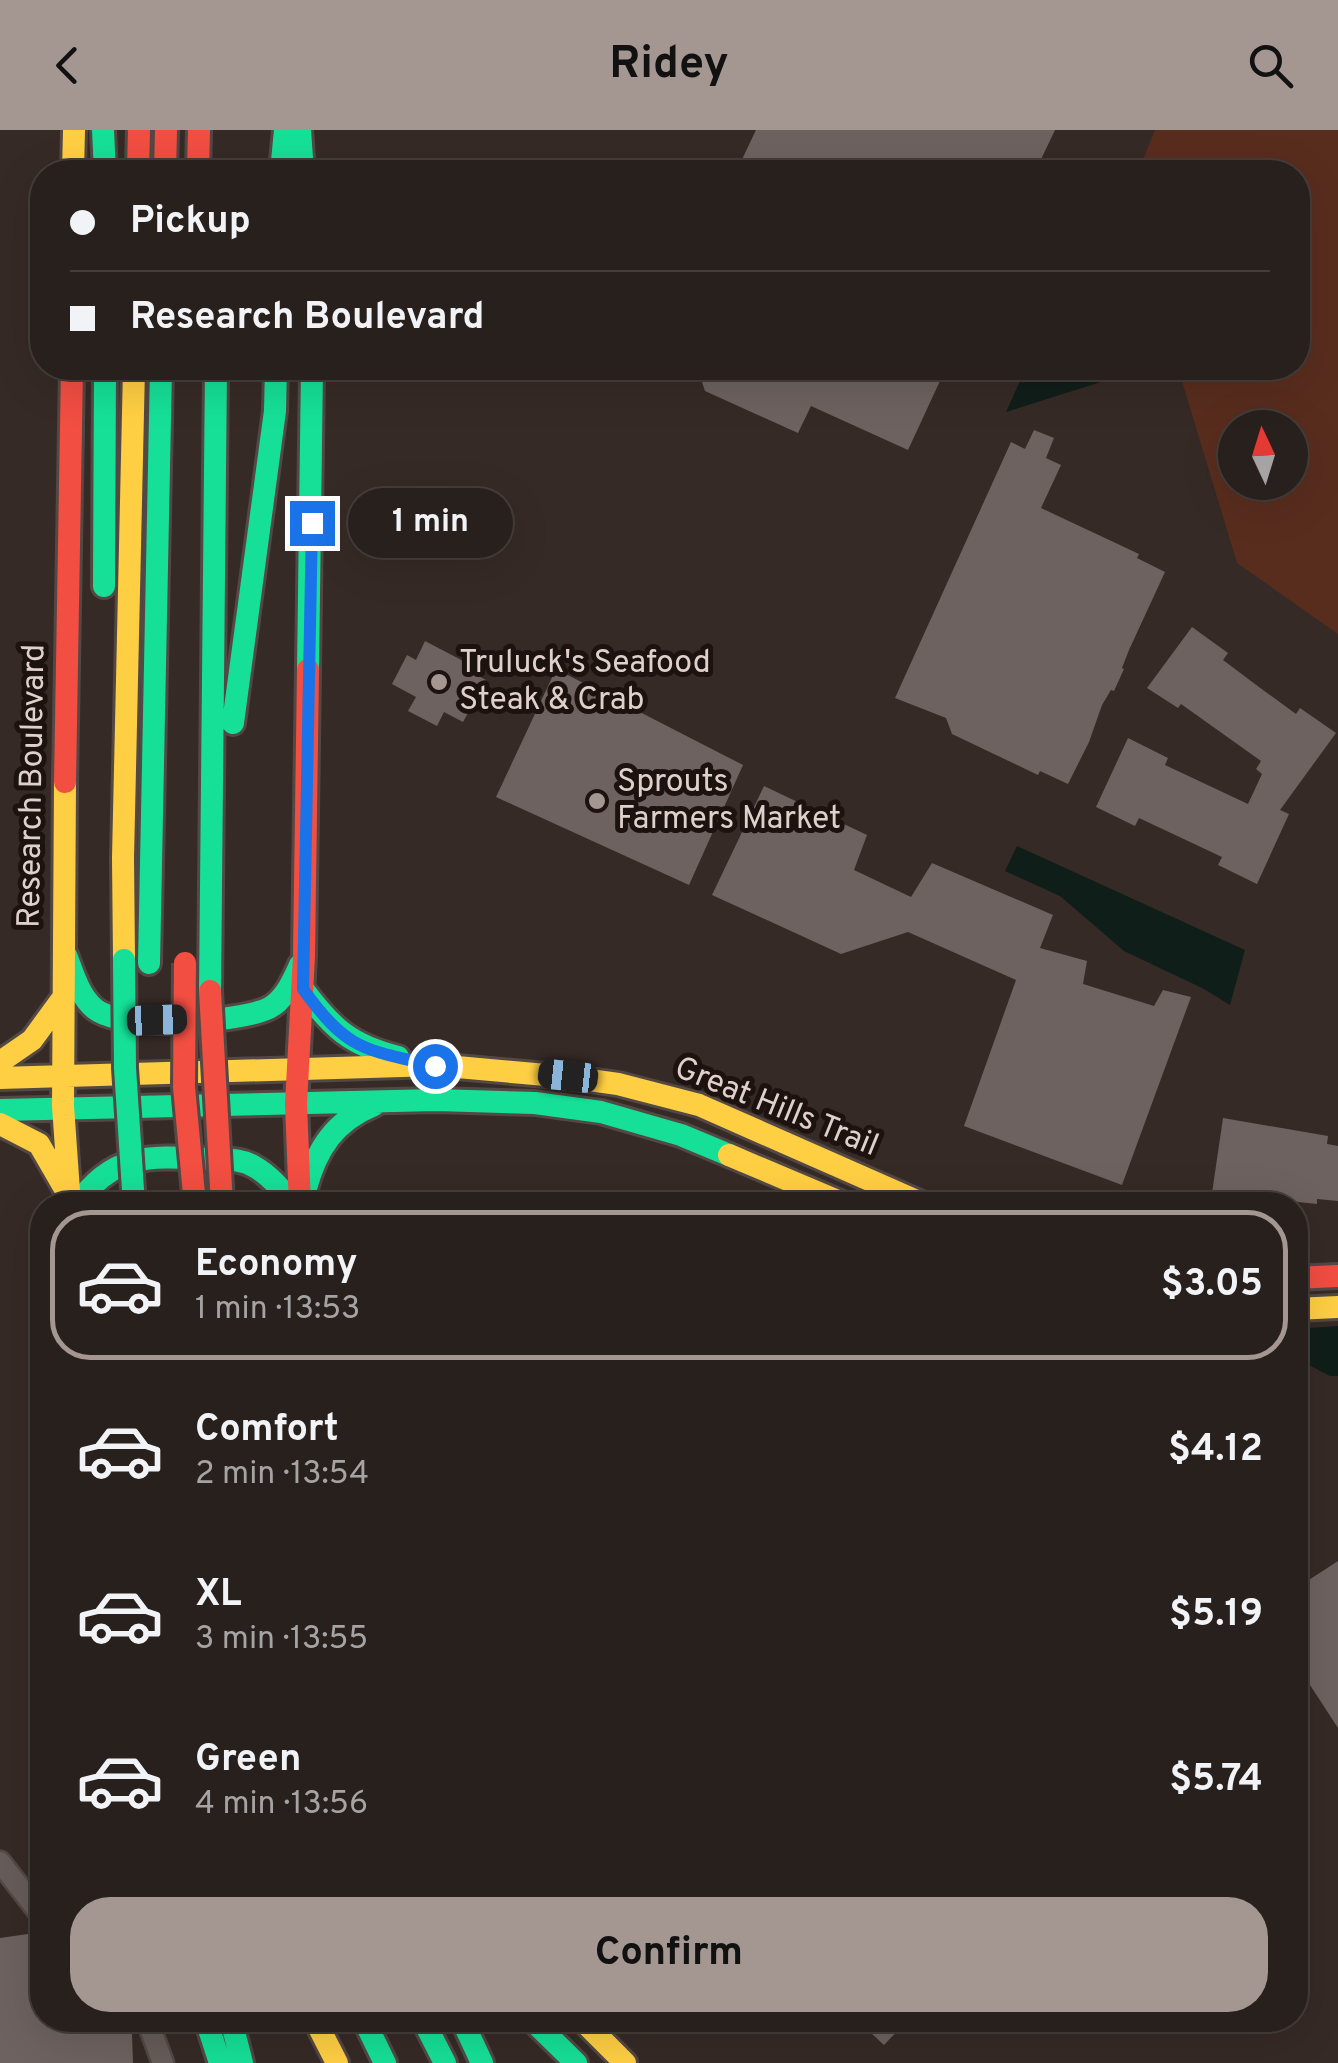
<!DOCTYPE html>
<meta charset="utf-8">
<style>
body{margin:0;font-family:Overpass,sans-serif;background:#302825;color:#f1f3f6;height:100vh;display:flex;flex-direction:column;font-size:38px;white-space:nowrap}
*{box-sizing:border-box;margin:0}
p{font-size:32px;color:#a5a3a3}
.icon{flex:none;width:55px;height:55px;fill:none;stroke:currentColor;stroke-width:2;stroke-linecap:round;stroke-linejoin:round}
.map{position:relative;flex:1;overflow:hidden}
.sheet{position:absolute;left:30px;top:1062px;width:1278px;height:840px;display:flex;flex-direction:column;background:#28201c;border-radius:40px;box-shadow:0 10px 40px #0002,0 0 0 2px #443e3b}
.sheet>*{flex:none}
.hud{position:absolute;left:30px;top:30px;width:1280px;height:220px;border-radius:40px;box-shadow:0 10px 40px #0002,0 0 0 2px #443e3b;display:grid;align-content:center;height:220px;padding:0 40px;background:#28201c}
.needle{width:65px;rotate:356deg}
.tools{position:absolute;left:1218px;top:280px;display:grid;gap:20px}
.tools a{display:grid;place-items:center;width:90px;height:90px;border-radius:50%;background:#28201c;box-shadow:0 10px 40px #0002,0 0 0 2px #443e3b;font-size:50px}
.end{position:absolute;width:45px;height:45px;margin:-22px;border:12px solid #1a73e8;background:#fff;box-shadow:0 0 0 5px #fff}
.from{border-radius:50%}
.bubble{position:absolute;height:70px;border-radius:35px;background:#28201c;box-shadow:0 10px 40px #0002,0 0 0 2px #443e3b;font-size:32px;font-weight:700;line-height:70px;text-align:center}
.car{position:absolute;width:30px;height:60px;margin:-30px -15px;border-radius:12px;box-shadow:0 0 8px 2px #0007;background:linear-gradient(#222 24%,#8ab4d8 0 40%,#222 0 76%,#8ab4d8 0 86%,#222 0)}
.hud b{display:flex;align-items:center;gap:35px;height:95px;font-size:38px}
.hud b+b{border-top:2px solid #443e3b}
.hud i{width:25px;height:25px;background:#f1f3f6}
ul{padding:18px 0 0;list-style:none}
li{display:flex;align-items:center;gap:30px;height:150px;margin:0 20px 15px;padding:0 20px;border:5px solid transparent;border-radius:40px}
li div{flex:1}
li b{display:block;font-size:38px}
li em{font-style:normal;font-weight:700}
li.selected{border-color:#a49691}
li>.icon{width:90px;height:90px;stroke-width:1.5}
.cta{display:flex;gap:20px;margin-top:auto;padding:20px 40px}
.cta a{flex:1;height:115px;border-radius:40px;background:#a49691;color:#111;font-size:40px;font-weight:700;line-height:115px;text-align:center}
header{display:flex;justify-content:space-between;align-items:center;height:130px;padding:0 40px;background:#a49691;color:#111;font-size:45px;font-weight:700}
.map>svg:first-child{display:block}
.green{fill:#592d1e;fill-rule:evenodd}
.water{fill:#101e19}
.building{fill:#6d625f}
.lines{fill:none;stroke-linecap:round;stroke-linejoin:round}
.street-casing{stroke:#534844;stroke-width:25}
.fast-casing{stroke:#534844;stroke-width:28}
.slow-casing{stroke:#534844;stroke-width:28}
.jam-casing{stroke:#534844;stroke-width:28}
.street{stroke:#665c59;stroke-width:20}
.fast{stroke:#16e098;stroke-width:22}
.slow{stroke:#ffcf43;stroke-width:22}
.jam{stroke:#f24e42;stroke-width:22}
.fast-bridge-casing{stroke:#534844;stroke-width:28;stroke-linecap:butt}
.jam-bridge-casing{stroke:#534844;stroke-width:28;stroke-linecap:butt}
.fast-bridge{stroke:#16e098;stroke-width:22}
.jam-bridge{stroke:#f24e42;stroke-width:22}
.route{stroke:#1a73e8;stroke-width:12}
.poi-dot{fill:#a49691;stroke:#1c120f;stroke-width:4}
.labels{text-anchor:middle;dominant-baseline:central;stroke-width:10;stroke-linejoin:round;paint-order:stroke}
.poi-label{font-size:32px;fill:#dfd0cb;stroke:#1c120f;text-anchor:start}
.street-label{font-size:32px;fill:#dfd0cb;stroke:#1c120f}
</style>
<header><svg class="icon" aria-label="back" viewBox="0 0 24 24"><path d="M15 5l-7 7 7 7"/></svg>Ridey<svg class="icon" aria-label="search" viewBox="0 0 24 24"><circle cx="10" cy="10" r="6"/><path d="M15 15l6 6"/></svg></header>
<div class="map">
<svg width="1338" height="1933" viewBox="0 0 1338 1933">
<rect width="100%" height="100%" fill="#362a26"/>
<!-- green -->
<path class="green" d="M1155 0H1338V504L1237 433 1178 238H1298V42H1138ZM1235 298H1290V352H1235Z"/>
<!-- water -->
<path class="water" d="M1026 238H1162L1120 246 1006 282Z
M1017 716 1245 820 1230 875 1204 859 1124 821 1060 766 1005 741Z
M1338 1196V1246H1330L1295 1228V1199Z"/>
<!-- building -->
<path class="building" d="M756 0H1055L1035 42H736Z
M708 238H946L908 320 811 276 798 303 705 261 702 252Z
M1034 300 1054 308 1046 328 1061 335 1041 378 1139 424 1137 428 1165 442 1129 520 1122 538 1124 539 1114 561 1111 560 1102 575 1089 612 1068 654 1040 641 1038 645 952 604 946 588 895 568 1011 312 1025 319Z
M1192 497 1228 523 1223 530 1263 560 1296 584 1300 578 1336 603 1280 680 1289 684 1257 754 1218 735 1222 727 1139 688 1135 696 1096 677 1128 608 1168 628 1165 635 1248 674 1262 644 1256 639 1261 631 1181 574 1178 578 1147 558Z
M425 511 467 533 464 538 486 550 463 592 444 582 437 596 408 581 416 567 392 554 407 525 416 530Z
M556 539 743 635 689 755 496 667Z
M764 656 867 705 854 740 911 767 932 733 1053 785 1040 818 1087 831 1083 854 1154 876 1163 860 1191 867 1122 1055 964 996 1016 850 908 802 841 824 712 765Z
M1223 988 1328 1006 1327 1014 1338 1016V1071L1317 1069V1074L1212 1063Z
M1338 1431V1598L1295 1532V1459Z
M28 1804 42 1818V1890H116L132 1904 133 1933H0V1808Z
M857 1890H908L884 1915Z"/>
<g class="lines">
<defs>
<path id="street" d="M0 1732 42 1786
M147 1890 163 1933"/>
<path id="fast" d="M103 0 105 42
M300 0 303 42
M281 42 285 0
M104 456 105 238
M308 540 312 238
M233 593 275 281 276 238
M66 825C73 843 79 866 95 879 121 900 239 893 269 878 285 870 293 850 300 835
M149 833 161 238
M303 859C332 898 350 915 398 927
M210 861 216 238
M0 980 437 970 535 973 601 982 681 1005 729 1025
M306 1058C317 1018 335 991 374 975
M77 1075C112 1022 152 1026 209 1029 225 1030 241 1028 255 1037 271 1046 283 1062 295 1075
M206 1890 220 1933
M231 1890 242 1933
M364 1890 385 1933
M423 1890 445 1933
M462 1890 482 1933
M532 1890 576 1933"/>
<path id="slow" d="M73 42 74 0
M65 652 63 976 70 1075
M124 827 123 728 134 238
M0 932 32 910 62 869
M0 948 435 935 568 947 618 954 699 975 926 1075
M0 994 39 1014 65 1059
M729 1025 847 1075
M1295 1179 1338 1177
M315 1890 337 1933
M582 1890 625 1933"/>
<path id="jam" d="M138 42 139 0
M165 42 166 0
M198 42 199 0
M65 652 72 238
M300 1075 296 974 304 826 308 540
M1295 1148 1338 1146"/>
</defs>
<!-- street casing -->
<use href="#street" class="street-casing"/>
<!-- fast casing -->
<use href="#fast" class="fast-casing"/>
<!-- slow casing -->
<use href="#slow" class="slow-casing"/>
<!-- jam casing -->
<use href="#jam" class="jam-casing"/>
<!-- street -->
<use href="#street" class="street"/>
<!-- fast -->
<use href="#fast" class="fast"/>
<!-- slow -->
<use href="#slow" class="slow"/>
<!-- jam -->
<use href="#jam" class="jam"/>
<defs>
<path id="fast-bridge" d="M124 830 125 938 134 1075"/>
<path id="jam-bridge" d="M185 833 184 957 195 1075
M210 861 222 1075"/>
</defs>
<!-- fast-bridge casing -->
<use href="#fast-bridge" class="fast-bridge-casing"/>
<!-- jam-bridge casing -->
<use href="#jam-bridge" class="jam-bridge-casing"/>
<!-- fast-bridge -->
<use href="#fast-bridge" class="fast-bridge"/>
<!-- jam-bridge -->
<use href="#jam-bridge" class="jam-bridge"/>
</g>
<g class="lines">
<!-- route -->
<path class="route" d="M312 393 303 859C348 921 363 919 435 936"/>
</g>
<!-- markers -->
<g class="poi-dot">
<circle cx="439" cy="552" r="10"/>
<circle cx="597" cy="671" r="10"/>
</g>
<g class="labels">
<!-- poi labels -->
<g class="poi-label">
<text x="459" y="534">Truluck's Seafood<tspan x="459" dy="37">Steak &amp; Crab</tspan></text>
<text x="617" y="653">Sprouts<tspan x="617" dy="37">Farmers Market</tspan></text>
</g>
<!-- street labels -->
<g class="street-label">
<text transform="translate(33 656) rotate(-89)">Research Boulevard</text>
<text transform="translate(776 978) rotate(22)">Great Hills Trail</text>
</g>
</g>
</svg>
<div class="tools">
<a><svg class="needle" viewBox="-14 -14 28 28"><path d="M0-13l5 13h-10z" fill="#e53935"/><path d="M0 13l5-13h-10z" fill="#a5a3a3"/></svg></a>
</div>
<i class="end from" style="left:435px;top:936px"></i>
<i class="end" style="left:312px;top:393px"></i>
<div class="bubble" style="left:348px;top:358px;width:165px">1 min</div>
<i class="car" style="left:157px;top:890px;rotate:88deg"></i>
<i class="car" style="left:568px;top:946px;rotate:276deg"></i>
<div class="hud">
<b><i class="from"></i>Pickup</b>
<b><i></i>Research Boulevard</b>
</div>
<section class="sheet">
<ul>
<li class="selected"><svg class="icon" aria-label="car" viewBox="0 0 24 24"><path d="M5 17H2v-5l4-1 3-4h7l3 4 3 1v5h-3M9 17h6M6 11h13"/><circle cx="7" cy="17" r="2"/><circle cx="17" cy="17" r="2"/></svg><div><b>Economy</b><p>1 min · 13:53</p></div><em>$3.05</em></li>
<li><svg class="icon" aria-label="car" viewBox="0 0 24 24"><path d="M5 17H2v-5l4-1 3-4h7l3 4 3 1v5h-3M9 17h6M6 11h13"/><circle cx="7" cy="17" r="2"/><circle cx="17" cy="17" r="2"/></svg><div><b>Comfort</b><p>2 min · 13:54</p></div><em>$4.12</em></li>
<li><svg class="icon" aria-label="car" viewBox="0 0 24 24"><path d="M5 17H2v-5l4-1 3-4h7l3 4 3 1v5h-3M9 17h6M6 11h13"/><circle cx="7" cy="17" r="2"/><circle cx="17" cy="17" r="2"/></svg><div><b>XL</b><p>3 min · 13:55</p></div><em>$5.19</em></li>
<li><svg class="icon" aria-label="car" viewBox="0 0 24 24"><path d="M5 17H2v-5l4-1 3-4h7l3 4 3 1v5h-3M9 17h6M6 11h13"/><circle cx="7" cy="17" r="2"/><circle cx="17" cy="17" r="2"/></svg><div><b>Green</b><p>4 min · 13:56</p></div><em>$5.74</em></li>
</ul>
<div class="cta"><a>Confirm</a></div>
</section>
</div>
